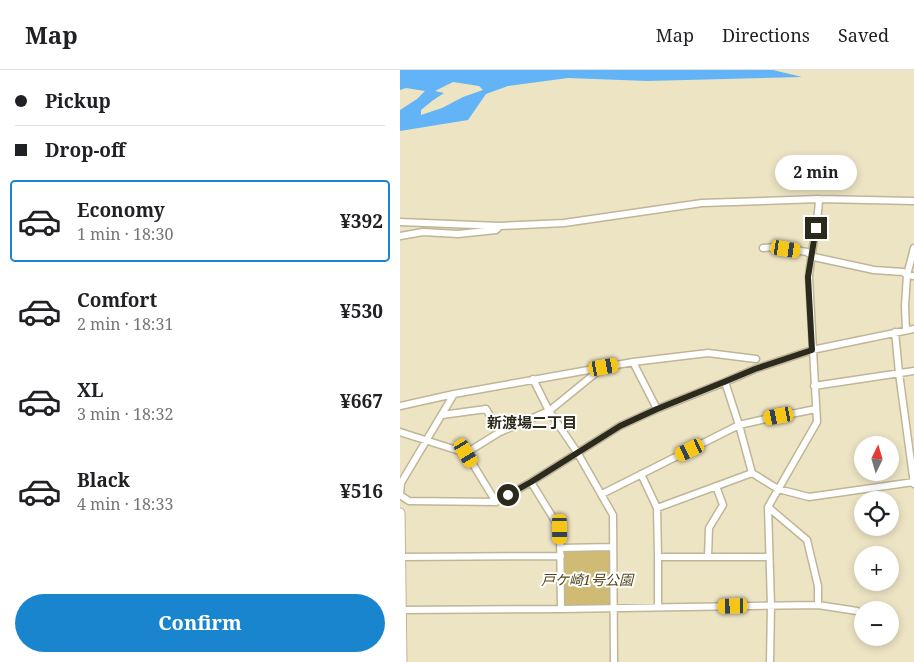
<!DOCTYPE html>
<meta charset="utf-8">
<style>
body{margin:0;font-family:"Noto Serif","Noto Sans JP",serif;background:#f6f6f6;color:#202124;height:100vh;display:flex;flex-direction:column;font-size:19px;white-space:nowrap}
*{box-sizing:border-box;margin:0}
p{font-size:16px;color:#757577}
.icon{flex:none;width:28px;height:28px;fill:none;stroke:currentColor;stroke-width:2;stroke-linecap:round;stroke-linejoin:round}
.map{position:relative;flex:1;overflow:hidden}
.sheet{display:flex;flex-direction:column;background:#fff;width:400px}
.sheet>*{flex:none}
.banner{display:grid;align-content:center;height:110px;padding:0 15px;background:#fff}
.needle{width:32px;rotate:5deg}
.tools{position:absolute;left:454px;top:366px;display:grid;gap:10px}
.tools a{display:grid;place-items:center;width:45px;height:45px;border-radius:50%;background:#fff;box-shadow:0 2px 8px #0003;font-size:25px}
.end{position:absolute;width:22px;height:22px;margin:-11px;border:6px solid #2c291d;background:#fff;box-shadow:0 0 0 2px #fff}
.from{border-radius:50%}
.bubble{position:absolute;height:35px;border-radius:18px;background:#fff;box-shadow:0 2px 8px #0003;font-size:16px;font-weight:700;line-height:35px;text-align:center}
.car{position:absolute;width:15px;height:30px;margin:-15px -8px;border-radius:6px;box-shadow:0 0 4px 1px #0007;background:linear-gradient(#f5c518 24%,#345 0 40%,#f5c518 0 76%,#345 0 86%,#f5c518 0)}
.banner b{display:flex;align-items:center;gap:18px;height:48px;font-size:19px}
.banner b+b{border-top:1px solid #e0e0e0}
.banner i{width:12px;height:12px;background:#202124}
ul{padding:0;list-style:none}
li{display:flex;align-items:center;gap:15px;height:82px;margin:0 10px 8px;padding:0 5px;border:2px solid transparent;border-radius:5px}
li div{flex:1}
li b{display:block;font-size:19px}
li em{font-style:normal;font-weight:700}
li.selected{border-color:#1a85cf}
li>.icon{width:45px;height:45px;stroke-width:1.5}
.button{display:flex;gap:10px;margin-top:auto;padding:10px 15px}
.button a{flex:1;height:58px;border-radius:30px;background:#1a85cf;color:#fff;font-size:20px;font-weight:700;line-height:58px;text-align:center}
header{display:flex;align-items:center;gap:30px;box-sizing:border-box;height:70px;padding:0 25px;background:#fff;border-bottom:1px solid #e0e0e0}
header strong{font-size:24px}
nav{display:flex;gap:28px;margin-inline-start:auto;font-size:18px}
main{display:flex;flex:1;min-height:0}
.map>svg:first-child{display:block}
.green{fill:#d0bb74}
.water{fill:#62b4f7;fill-rule:evenodd}
.lines{fill:none;stroke-linecap:round;stroke-linejoin:round}
.street-casing{stroke:#bfb697;stroke-width:9}
.secondary-casing{stroke:#bfb697;stroke-width:11}
.street{stroke:#fff;stroke-width:6}
.secondary{stroke:#fff;stroke-width:9}
.route{stroke:#2c291d;stroke-width:6}
.labels{text-anchor:middle;dominant-baseline:central;stroke-width:4;stroke-linejoin:round;paint-order:stroke}
.park-label{font-size:14px;font-style:italic;fill:#52461b;stroke:#fff}
.neighbourhood-label{font-size:15px;font-weight:bold;fill:#2c291d;stroke:#fff}
</style>
<header>
<strong>Map</strong>
<nav><a>Map</a><a>Directions</a><a>Saved</a></nav>
</header>
<main>
<section class="sheet">
<div class="banner">
<b><i class="from"></i>Pickup</b>
<b><i></i>Drop-off</b>
</div>
<ul>
<li class="selected"><svg class="icon" aria-label="car" viewBox="0 0 24 24"><path d="M5 17H2v-5l4-1 3-4h7l3 4 3 1v5h-3M9 17h6M6 11h13"/><circle cx="7" cy="17" r="2"/><circle cx="17" cy="17" r="2"/></svg><div><b>Economy</b><p>1 min · 18:30</p></div><em>¥392</em></li>
<li><svg class="icon" aria-label="car" viewBox="0 0 24 24"><path d="M5 17H2v-5l4-1 3-4h7l3 4 3 1v5h-3M9 17h6M6 11h13"/><circle cx="7" cy="17" r="2"/><circle cx="17" cy="17" r="2"/></svg><div><b>Comfort</b><p>2 min · 18:31</p></div><em>¥530</em></li>
<li><svg class="icon" aria-label="car" viewBox="0 0 24 24"><path d="M5 17H2v-5l4-1 3-4h7l3 4 3 1v5h-3M9 17h6M6 11h13"/><circle cx="7" cy="17" r="2"/><circle cx="17" cy="17" r="2"/></svg><div><b>XL</b><p>3 min · 18:32</p></div><em>¥667</em></li>
<li><svg class="icon" aria-label="car" viewBox="0 0 24 24"><path d="M5 17H2v-5l4-1 3-4h7l3 4 3 1v5h-3M9 17h6M6 11h13"/><circle cx="7" cy="17" r="2"/><circle cx="17" cy="17" r="2"/></svg><div><b>Black</b><p>4 min · 18:33</p></div><em>¥516</em></li>
</ul>
<div class="button"><a>Confirm</a></div>
</section>
<div class="map">
<svg width="514" height="592" viewBox="0 0 514 592">
<rect width="100%" height="100%" fill="#ede4c4"/>
<!-- green -->
<path class="green" d="M210 480 211 536H164V482Z"/>
<!-- water -->
<path class="water" d="M0 0H373L402 7 247 11 168 8 108 16 86 24 68 50 0 61V40L17 29 25 21 6 18 0 20ZM53 12 79 16 83 20 63 27 42 38 21 45V40L32 31 44 23 35 21Z"/>
<g class="lines">
<defs>
<path id="street" d="M0 152 100 156 164 153 302 133 419 129 514 131
M0 166 23 162 58 164 96 160 99 157
M363 178 376 177 407 182 414 187 474 200 503 202 507 205 514 206
M506 260 505 236 507 205 514 178
M495 262 499 303 514 414
M233 292 308 283 356 289
M133 309 149 341 177 382 213 445 214 592
M325 312 339 355 352 403 378 419 409 427 514 412
M414 316 514 301
M0 336 54 324
M42 345 86 339 100 362
M0 362 66 383 96 432
M66 383 100 362 149 341 202 298
M241 404 257 438 258 487V537
M131 412 160 459 161 539
M202 424 339 355 361 350 416 339
M0 425 9 431 96 432 131 412 220 356 257 339 325 312 355 299 412 280 514 259
M0 425 1 413 54 324 233 292 257 339
M368 437 407 470 418 516V535
M257 438 352 403
M160 478 213 477
M0 487 161 486
M258 487H369
M308 487 309 458 323 435 316 416
M0 540 161 539 418 535 457 541
M370 592 371 535 368 437 417 352 409 207C411 181 418 156 419 129"/>
<path id="secondary" d="M0 443 2 592"/>
</defs>
<!-- street casing -->
<use href="#street" class="street-casing"/>
<!-- secondary casing -->
<use href="#secondary" class="secondary-casing"/>
<!-- street -->
<use href="#street" class="street"/>
<!-- secondary -->
<use href="#secondary" class="secondary"/>
</g>
<g class="lines">
<!-- route -->
<path class="route" d="M108 425 131 412 220 356 257 339 324 312 355 299 412 280 408 207 416 158"/>
</g>
<g class="labels">
<!-- park labels -->
<g class="park-label">
<text x="187" y="509">戸ケ崎1号公園</text>
</g>
<!-- neighbourhood labels -->
<g class="neighbourhood-label">
<text x="132" y="352">新渡場二丁目</text>
</g>
</g>
</svg>
<div class="tools">
<a><svg class="needle" viewBox="-14 -14 28 28"><path d="M0-13l5 13h-10z" fill="#e53935"/><path d="M0 13l5-13h-10z" fill="#757577"/></svg></a>
<a><svg class="icon" aria-label="locate" viewBox="0 0 24 24"><circle cx="12" cy="12" r="6"/><path d="M12 2v4M12 18v4M2 12h4M18 12h4"/></svg></a>
<a>+</a>
<a>−</a>
</div>
<i class="end from" style="left:108px;top:425px"></i>
<i class="end" style="left:416px;top:158px"></i>
<div class="bubble" style="left:375px;top:85px;width:82px">2 min</div>
<i class="car" style="left:386px;top:179px;rotate:99deg"></i>
<i class="car" style="left:204px;top:297px;rotate:80deg"></i>
<i class="car" style="left:379px;top:346px;rotate:259deg"></i>
<i class="car" style="left:290px;top:380px;rotate:244deg"></i>
<i class="car" style="left:66px;top:383px;rotate:149deg"></i>
<i class="car" style="left:160px;top:459px;rotate:179deg"></i>
<i class="car" style="left:333px;top:536px;rotate:269deg"></i>
</div>
</main>
